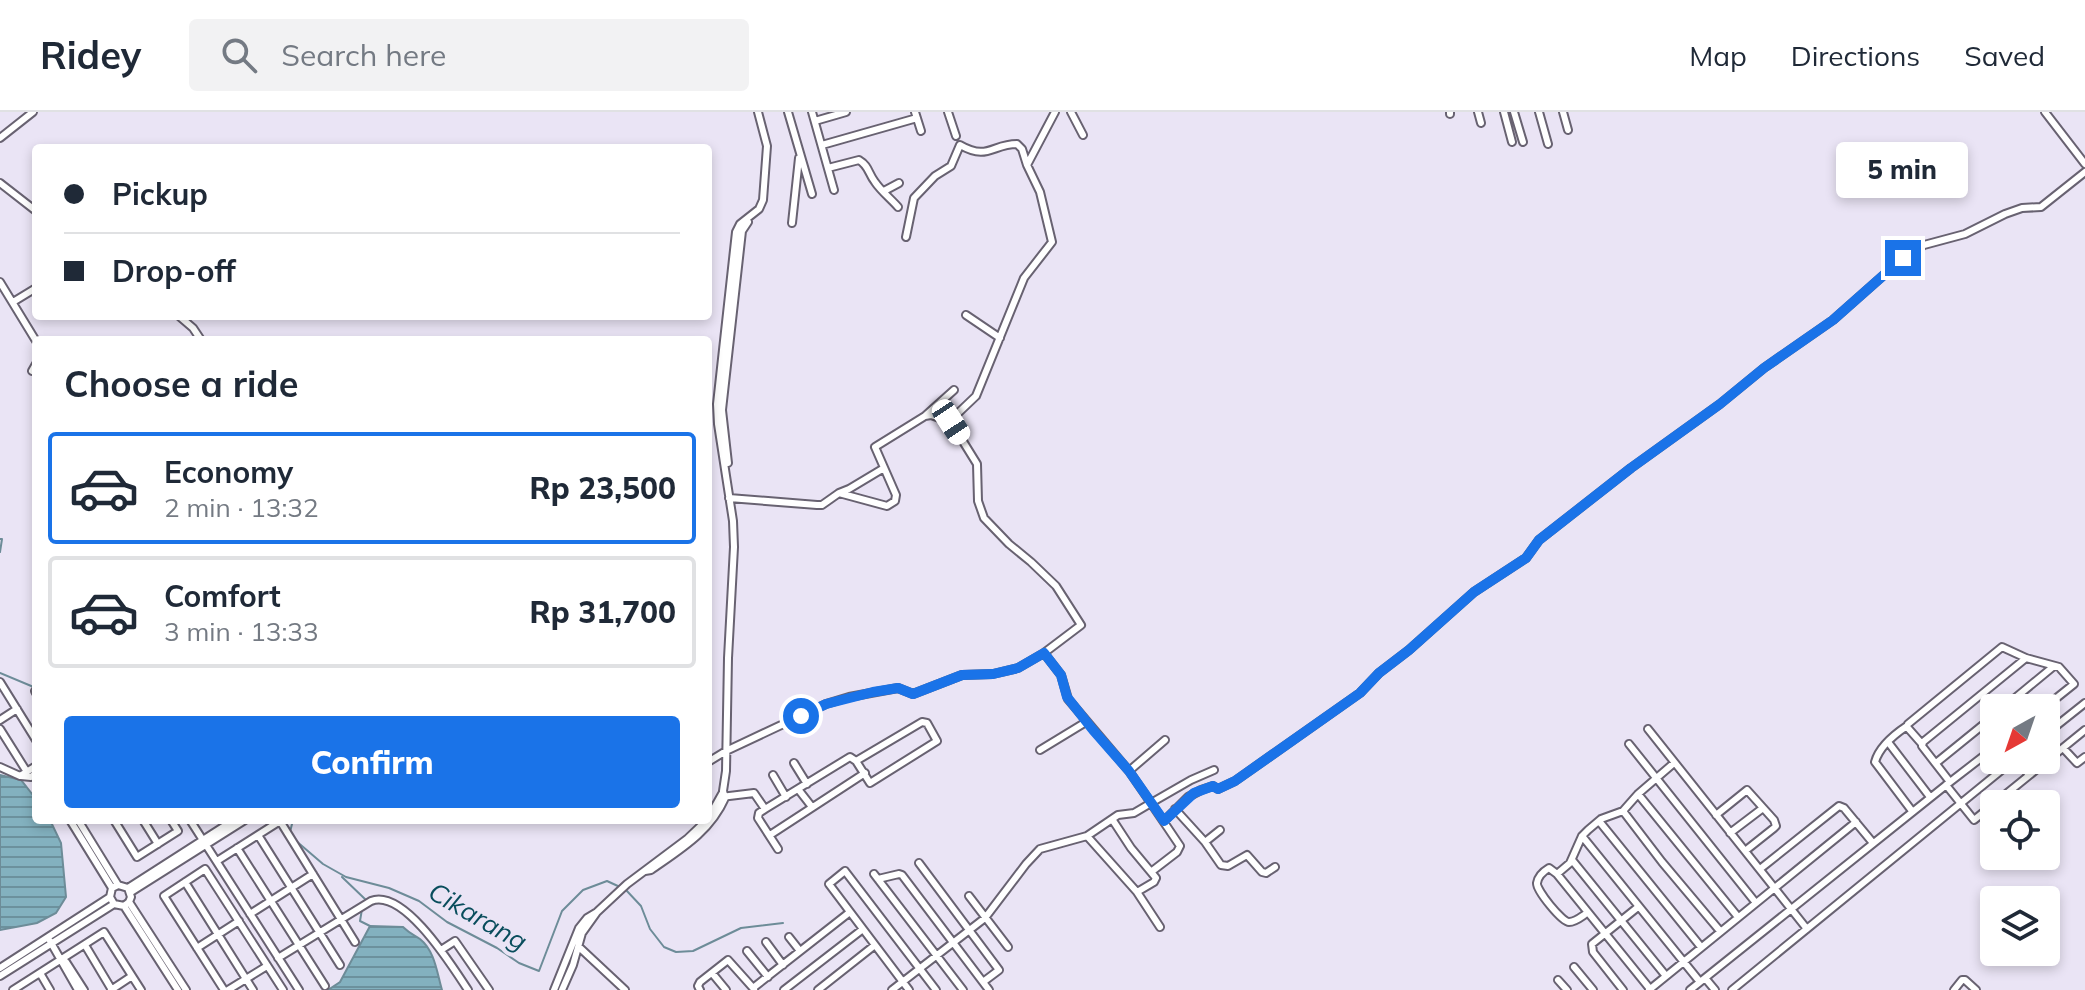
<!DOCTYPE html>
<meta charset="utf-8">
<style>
body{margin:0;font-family:Mulish,sans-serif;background:#f2f2f3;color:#1f2937;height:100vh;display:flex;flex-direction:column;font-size:30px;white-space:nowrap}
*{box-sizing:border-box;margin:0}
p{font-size:26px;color:#747a83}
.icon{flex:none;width:44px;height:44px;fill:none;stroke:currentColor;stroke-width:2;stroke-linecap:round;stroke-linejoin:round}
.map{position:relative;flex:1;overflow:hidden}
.side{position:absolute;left:32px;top:224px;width:680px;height:488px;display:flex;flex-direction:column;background:#fff;border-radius:8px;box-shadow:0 4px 12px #0003}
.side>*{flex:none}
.top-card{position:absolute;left:32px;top:32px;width:680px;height:176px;border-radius:8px;box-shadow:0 4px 12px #0003;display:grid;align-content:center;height:176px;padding:0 32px;background:#fff}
.needle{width:52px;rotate:220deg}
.fabs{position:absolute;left:1980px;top:582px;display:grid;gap:16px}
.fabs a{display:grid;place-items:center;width:80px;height:80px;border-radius:8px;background:#fff;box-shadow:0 4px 12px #0003;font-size:40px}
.end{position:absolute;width:36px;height:36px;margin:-18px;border:10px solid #1a73e8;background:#fff;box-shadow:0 0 0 4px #fff}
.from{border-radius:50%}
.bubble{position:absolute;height:56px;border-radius:8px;background:#fff;box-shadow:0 4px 12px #0003;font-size:26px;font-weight:800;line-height:56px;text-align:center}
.car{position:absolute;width:24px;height:48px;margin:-24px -12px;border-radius:10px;box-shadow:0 0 6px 2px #0007;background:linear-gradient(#fff 24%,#345 0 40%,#fff 0 76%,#345 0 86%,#fff 0)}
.top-card b{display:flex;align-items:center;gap:28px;height:76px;font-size:30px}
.top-card b+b{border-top:2px solid #e0e1e3}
.top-card i{width:20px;height:20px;background:#1f2937}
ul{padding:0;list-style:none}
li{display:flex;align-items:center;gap:24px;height:112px;margin:0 16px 12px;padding:0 16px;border:4px solid #e0e1e3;border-radius:8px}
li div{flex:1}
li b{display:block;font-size:30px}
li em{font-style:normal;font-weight:800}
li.current{border-color:#1a73e8}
li>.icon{width:72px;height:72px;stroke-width:1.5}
h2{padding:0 32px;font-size:36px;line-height:96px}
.action{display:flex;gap:16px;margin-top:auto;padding:16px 32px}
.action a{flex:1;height:92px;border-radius:8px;background:#1a73e8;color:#fff;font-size:32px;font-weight:800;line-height:92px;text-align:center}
header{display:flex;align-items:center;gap:48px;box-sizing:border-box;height:112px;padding:0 40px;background:#fff;border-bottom:2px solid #e0e1e3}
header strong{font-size:38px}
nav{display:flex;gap:44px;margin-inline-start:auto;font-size:28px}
.search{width:560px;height:72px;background:#f2f2f3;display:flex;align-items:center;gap:20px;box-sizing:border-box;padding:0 28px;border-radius:8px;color:#747a83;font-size:30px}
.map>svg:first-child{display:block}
.water{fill:url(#water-rules);stroke:#6d8c98;stroke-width:2}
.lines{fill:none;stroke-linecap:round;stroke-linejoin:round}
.stream{stroke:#6d8c98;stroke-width:2}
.minor-casing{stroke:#686271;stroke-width:10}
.minor{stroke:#fff;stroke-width:6}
.route{stroke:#1a73e8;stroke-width:10}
.labels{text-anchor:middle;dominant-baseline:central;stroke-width:8;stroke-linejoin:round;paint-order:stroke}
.water-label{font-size:26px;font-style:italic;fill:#094d5c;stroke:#eae4f5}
</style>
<header>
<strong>Ridey</strong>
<div class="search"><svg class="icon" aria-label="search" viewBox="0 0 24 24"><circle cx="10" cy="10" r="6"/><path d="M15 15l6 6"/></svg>Search here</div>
<nav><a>Map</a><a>Directions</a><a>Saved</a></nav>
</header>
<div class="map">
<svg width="2085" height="878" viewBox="0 0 2085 878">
<defs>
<pattern id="water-rules" width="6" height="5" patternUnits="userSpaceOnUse" patternTransform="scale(2)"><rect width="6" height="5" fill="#83b1bf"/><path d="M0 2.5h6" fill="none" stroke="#6c919d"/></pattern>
</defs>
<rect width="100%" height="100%" fill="#eae4f5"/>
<!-- water -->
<path class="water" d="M0 663 21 668 36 687V708H50L61 731 66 785 56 801 37 811 0 818Z
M370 814 403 815C409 821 414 823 420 827 435 839 437 861 442 878H328L340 870Z"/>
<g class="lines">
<!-- stream -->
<path class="stream" d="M0 427H2L0 440
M0 561 36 576
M290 720 293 708
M295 728 323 752 346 765 389 776 419 789 447 810 497 836 519 851 539 859 562 799 583 778 607 769 620 775
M342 765 366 788
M626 778 641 794 650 817 664 835 676 840 693 839 741 816 783 811
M362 797 360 809 370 814"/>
<defs>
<path id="minor" d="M788 0 812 82
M812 0 834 78
M915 0 921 19
M948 0 956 24
M1071 0 1083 23
M1450 0V2
M1478 0 1481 11
M1504 0 1512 30
M1514 0 1523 30
M1539 0 1548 32
M1563 0 1568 18
M2045 0 2085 52
M815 9 846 0
M0 26 33 0
M822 33 917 6
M828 56 859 48C869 54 868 61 875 70 881 79 891 87 898 95
M0 71 36 99
M884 79 899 71
M792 111 799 46
M906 125 914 86 935 64 951 54 960 33C988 49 992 32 1017 32L1022 37 1027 53
M0 170 36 229
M13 190 36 176
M966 203 1000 226
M179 204 193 216 201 228
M32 259 36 252
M925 304 954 278
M951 310 955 304 976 284 1024 166 1052 130 1040 80 1027 53 1055 0
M728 351 722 298 742 119 748 110
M839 381 849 377 884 356
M0 570 36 628
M35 579 36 581
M2003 596 2054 554
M0 608 17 597
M1907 614C1895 622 1879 635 1875 650L1912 699
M0 617 27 660
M1648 617 1807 817
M2046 622 2085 591
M1888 630 1930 685
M1629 632 1756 791
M1922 632 1907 615 1908 612 2002 535 2026 546 2059 555 2074 572 2044 596
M2063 636 2077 651 2085 645
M1040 638 1086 610
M2017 648 2029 663
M708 650 726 639 826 592 849 585 898 576 913 582 962 563 993 562 1018 556 1044 541 1081 513 1056 474 1031 450 1009 432 984 406 978 389 977 352 951 310 931 303 925 304 875 335 896 383 895 389 887 394 839 381 822 393H817L729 386
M794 651 807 672
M1936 651 1994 604
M0 655 20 664 36 654
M1129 659 1165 628
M773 663 786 685
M21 664 31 665 36 661
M1950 670 1994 636
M1946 673 1974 708 2085 618
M798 677 812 695
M1638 682 1738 805
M721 685 754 681 765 697
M1175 697 1205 730 1221 753 1228 754 1247 743 1262 760 1266 761 1275 755
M1623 699 1662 750 1720 819
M1716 703 1747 678 1774 708 1776 714 1774 716 1745 739
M708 707 722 682
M1112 707 1131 736 1156 766 1154 770 1137 780
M70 708 112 776
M78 708 118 773
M114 708 137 745 178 719 171 708
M143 708 158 732
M190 708 299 878
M1164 709 1188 685 1201 678 1213 674 1218 677 1235 669 1360 581 1379 561 1409 538 1474 480 1526 446 1539 428 1631 356 1720 292 1764 256 1833 208 1903 146 1924 133 1965 122 2005 102 2022 96 2041 95 2085 60
M1599 709 1701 835
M1730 721 1763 696
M258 723 340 853
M770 723 865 661
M1087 724 1137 780 1160 815
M1582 724 1700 870
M1205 730 1220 718
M237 736 325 874
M778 737 758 706 759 701 765 697 850 645 856 649 922 610 927 611 937 629 870 671 856 649
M1572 748 1666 864
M217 749 280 709 355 830
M919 751 999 858 983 870
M1760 757 1839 694 1844 696 1873 731
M645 759 651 758C681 737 710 720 725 686L723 679 726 659 728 546 734 435 733 409 718 312 717 292 736 120 740 112 759 97 763 88 767 34 758 0
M1151 760 1177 740 1180 734 1151 691 1191 668 1214 658
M874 762 963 878
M1557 762 1570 751 1582 724 1588 718 1601 707 1623 699 1638 682 1674 651
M878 767 899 762 902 763 989 878
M185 770 253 878
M128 776 234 708
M131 780 245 708
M969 784 1008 835
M129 790 186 878
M124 794 178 878
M1587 801C1582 804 1576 810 1569 810 1562 810 1536 778 1537 771 1538 764 1544 759 1549 756L1557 762 1650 877
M250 802 313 762
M789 825 800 839
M50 829 78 878
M766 830 783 853
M85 833 112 878
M579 835 625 878
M197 836 239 809
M441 838 455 829 489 878
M747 839 768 865
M278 846 371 789C404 776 452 854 468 878
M61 847 66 850 84 878
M1574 855 1593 878
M0 856 110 785
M40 861 50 878
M712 861 726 878
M0 864 114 792 124 794 129 790 131 785 128 776 118 773 112 776 110 785 114 792
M1705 866 1715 878
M1558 868 1567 878
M753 876 850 800
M13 878 104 820 141 878
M111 878 132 864
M224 878 164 784 205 757 283 878
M228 878 267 854
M554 878 579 816 587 806 597 800 627 772 687 727 707 708
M562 878 573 853 582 821 597 800
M700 878 698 874 700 870 728 848 754 877
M784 878 863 817
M818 878 875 833
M892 878 985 806 1026 752 1040 737 1087 724 1118 703 1134 701 1151 691 1129 659 1068 587 1061 563 1044 541
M909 878 829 772 845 759 936 878
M1623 878 1593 840 1592 832 1638 795
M1649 878 1856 710
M1690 878 1950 670 1922 634 1923 630 2026 546
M1732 878 2014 648
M1954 878 1962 868H1965L1976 878"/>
</defs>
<!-- minor casing -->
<use href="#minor" class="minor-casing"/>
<!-- minor -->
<use href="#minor" class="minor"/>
</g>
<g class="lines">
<!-- route -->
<path class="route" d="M801 604 826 592 873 580 898 576 913 582 962 563 993 562 1018 556 1044 541 1061 563 1067 585 1093 618 1129 659 1164 709 1194 681 1213 674 1218 677 1235 669 1360 581 1379 561 1409 538 1474 480 1526 446 1539 428 1631 356 1720 292 1764 256 1833 208 1903 146"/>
</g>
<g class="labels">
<!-- water labels -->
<g class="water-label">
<text transform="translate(478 804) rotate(30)">Cikarang</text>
</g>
</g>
</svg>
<div class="fabs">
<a><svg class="needle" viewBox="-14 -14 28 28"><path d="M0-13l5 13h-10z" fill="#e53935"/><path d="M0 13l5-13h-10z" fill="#747a83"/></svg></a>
<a><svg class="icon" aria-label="locate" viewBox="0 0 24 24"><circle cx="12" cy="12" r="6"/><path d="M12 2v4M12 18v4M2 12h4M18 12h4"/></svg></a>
<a><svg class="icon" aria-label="layers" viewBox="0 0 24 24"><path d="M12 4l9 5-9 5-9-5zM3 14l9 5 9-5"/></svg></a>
</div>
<i class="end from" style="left:801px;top:604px"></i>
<i class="end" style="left:1903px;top:146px"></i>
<div class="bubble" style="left:1836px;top:30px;width:132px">5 min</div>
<i class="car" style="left:951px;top:310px;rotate:147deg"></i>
<div class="top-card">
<b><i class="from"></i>Pickup</b>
<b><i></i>Drop-off</b>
</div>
<section class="side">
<h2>Choose a ride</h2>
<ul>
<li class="current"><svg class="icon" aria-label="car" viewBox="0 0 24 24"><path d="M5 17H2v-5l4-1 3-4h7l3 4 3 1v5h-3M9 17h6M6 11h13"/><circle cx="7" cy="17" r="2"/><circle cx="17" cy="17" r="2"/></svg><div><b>Economy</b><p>2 min · 13:32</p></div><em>Rp 23,500</em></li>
<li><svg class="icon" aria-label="car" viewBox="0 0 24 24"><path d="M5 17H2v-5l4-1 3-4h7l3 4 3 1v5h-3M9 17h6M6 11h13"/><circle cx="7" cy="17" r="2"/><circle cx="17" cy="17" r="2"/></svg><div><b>Comfort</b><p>3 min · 13:33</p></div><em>Rp 31,700</em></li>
</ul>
<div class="action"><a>Confirm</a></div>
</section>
</div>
